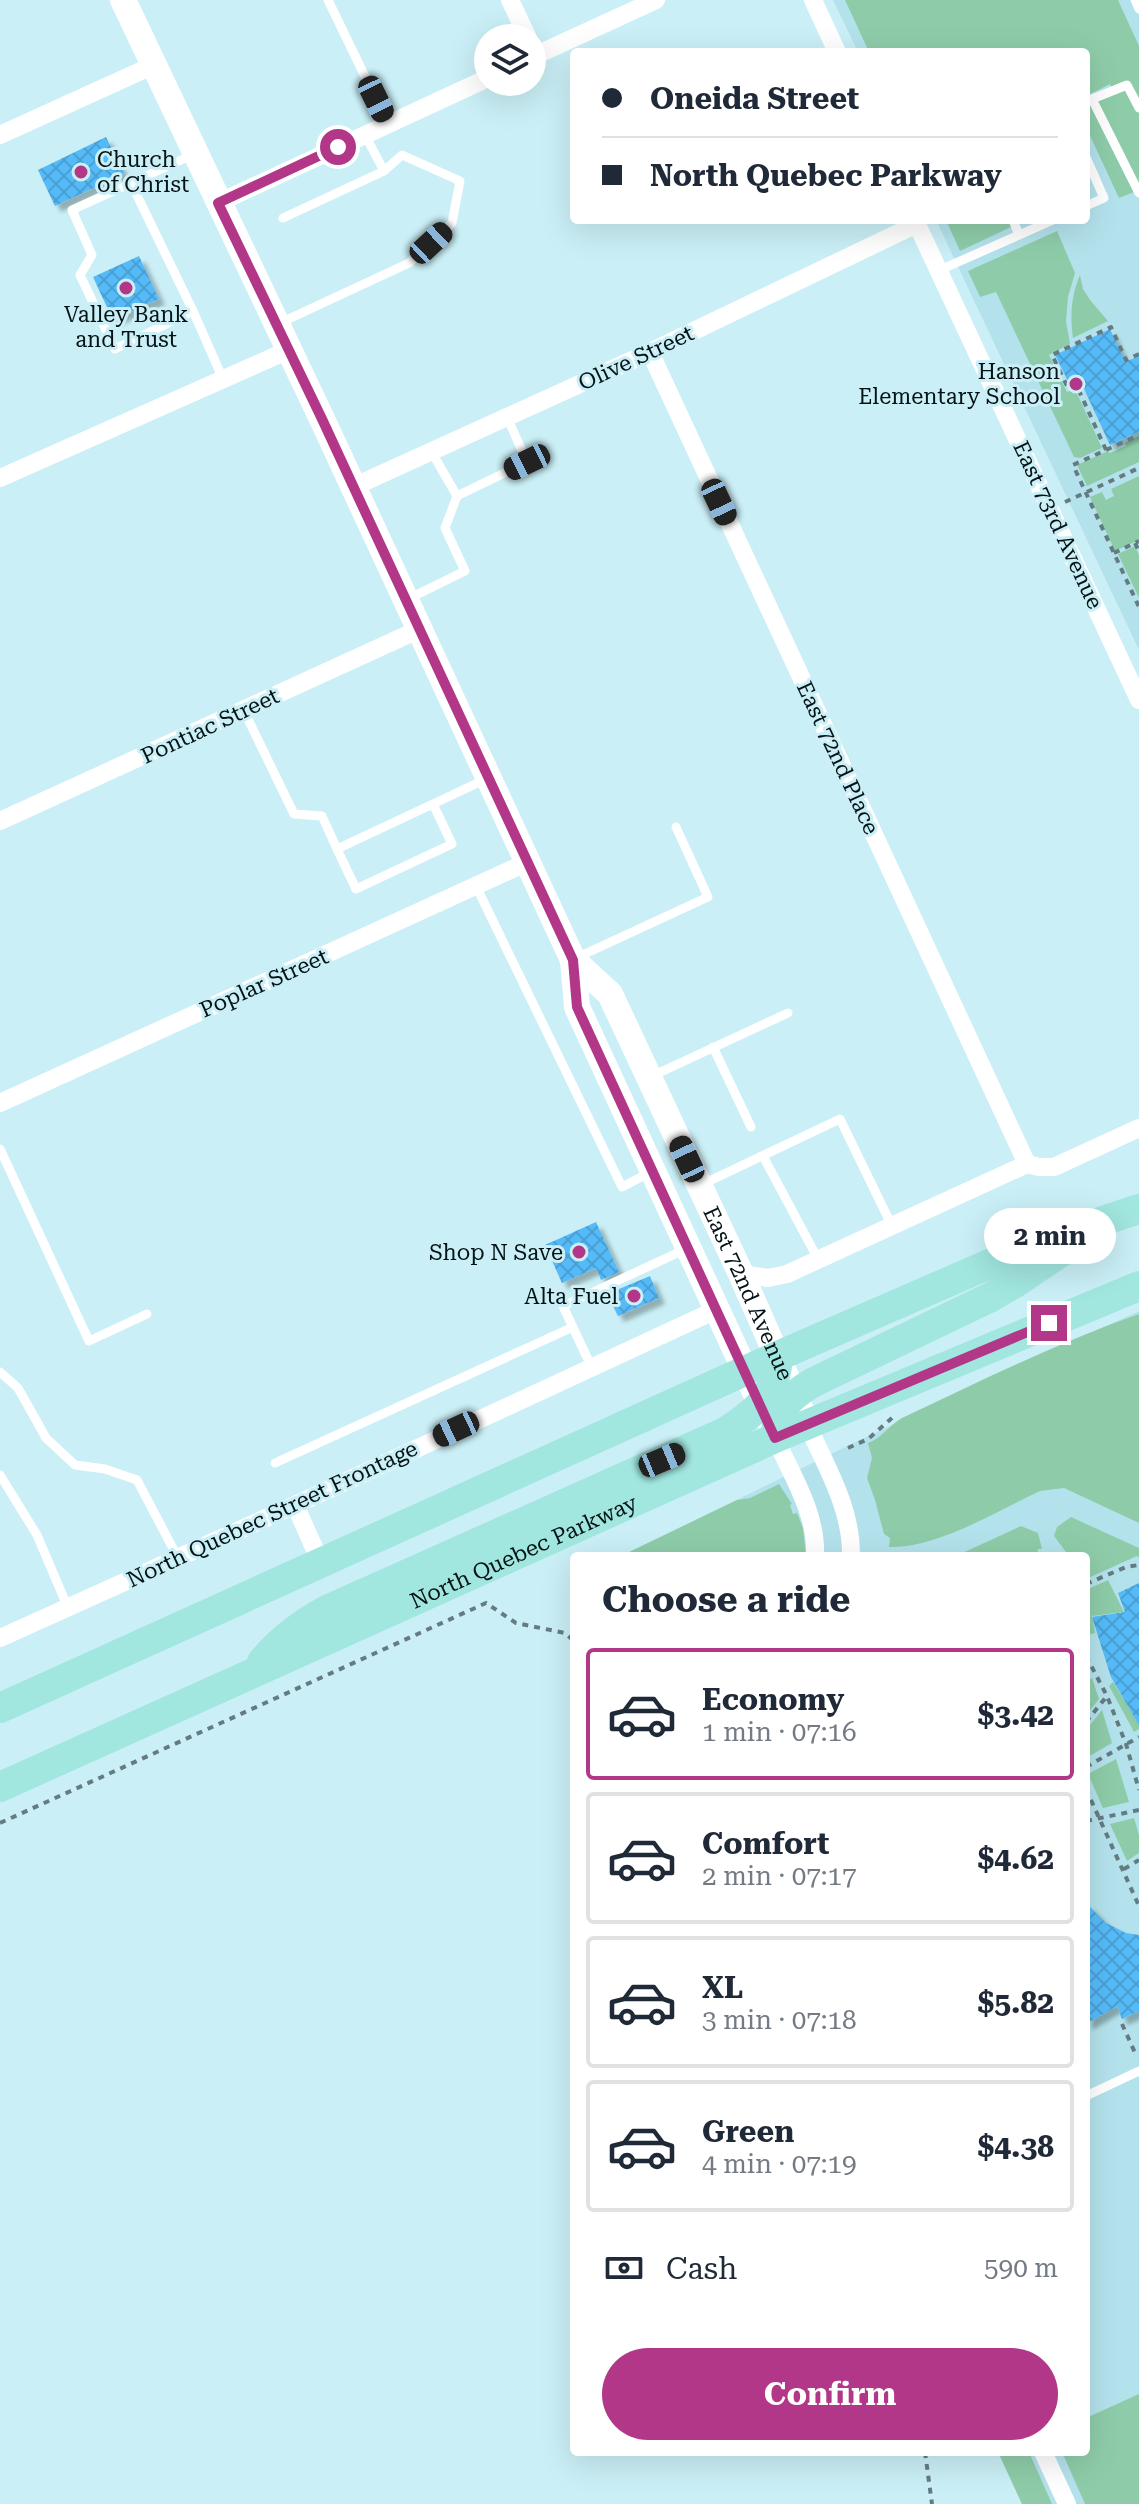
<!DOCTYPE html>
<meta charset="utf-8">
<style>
body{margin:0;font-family:"Roboto Serif",serif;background:#f6f6f7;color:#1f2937;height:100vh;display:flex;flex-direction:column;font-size:30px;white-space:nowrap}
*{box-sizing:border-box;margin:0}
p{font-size:26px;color:#747a83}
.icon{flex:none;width:44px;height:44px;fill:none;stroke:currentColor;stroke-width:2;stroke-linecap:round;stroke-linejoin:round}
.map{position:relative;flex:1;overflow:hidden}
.sheet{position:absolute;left:570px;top:1552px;width:520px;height:904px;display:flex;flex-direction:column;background:#fff;border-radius:8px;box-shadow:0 8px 32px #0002}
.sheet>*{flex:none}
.hud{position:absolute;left:570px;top:48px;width:520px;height:176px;border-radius:8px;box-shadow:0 8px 32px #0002;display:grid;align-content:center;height:176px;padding:0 32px;background:#fff}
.buttons{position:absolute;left:474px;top:24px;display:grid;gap:16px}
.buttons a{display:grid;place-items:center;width:72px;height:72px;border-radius:50%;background:#fff;box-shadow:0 8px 32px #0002;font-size:40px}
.end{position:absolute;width:36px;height:36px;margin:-18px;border:10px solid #b23788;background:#fff;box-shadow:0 0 0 4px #fff}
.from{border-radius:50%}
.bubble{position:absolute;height:56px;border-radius:28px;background:#fff;box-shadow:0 8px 32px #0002;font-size:26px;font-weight:700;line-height:56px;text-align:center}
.car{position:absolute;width:24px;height:48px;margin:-24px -12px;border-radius:10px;box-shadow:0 0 6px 2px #0007;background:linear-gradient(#222 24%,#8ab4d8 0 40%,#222 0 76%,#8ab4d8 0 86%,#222 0)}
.hud b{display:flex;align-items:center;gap:28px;height:76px;font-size:30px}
.hud b+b{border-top:2px solid #e0e1e3}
.hud i{width:20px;height:20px;background:#1f2937}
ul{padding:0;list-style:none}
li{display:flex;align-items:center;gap:24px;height:132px;margin:0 16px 12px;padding:0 16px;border:4px solid #e0e1e3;border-radius:8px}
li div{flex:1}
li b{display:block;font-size:30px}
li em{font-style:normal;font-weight:700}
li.current{border-color:#b23788}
li>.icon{width:72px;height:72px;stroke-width:1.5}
h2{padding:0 32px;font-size:36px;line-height:96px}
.pay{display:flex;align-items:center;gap:20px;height:88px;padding:0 32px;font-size:30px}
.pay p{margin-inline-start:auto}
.action{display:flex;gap:16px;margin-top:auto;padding:16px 32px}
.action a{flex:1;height:92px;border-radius:48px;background:#b23788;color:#fff;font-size:32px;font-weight:700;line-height:92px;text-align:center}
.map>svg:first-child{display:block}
.built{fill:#b4e2ec}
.grass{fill:#8ecca9}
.building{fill:url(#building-cross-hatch);filter:url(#shadow)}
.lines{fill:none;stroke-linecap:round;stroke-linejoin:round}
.path{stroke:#647c81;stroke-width:4;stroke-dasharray:6 6;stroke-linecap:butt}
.lane{stroke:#fff;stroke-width:9}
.street{stroke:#fff;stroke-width:18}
.secondary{stroke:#fff;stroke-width:26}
.primary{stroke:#a1e6df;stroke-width:30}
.route{stroke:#b23788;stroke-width:10}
.poi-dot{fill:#b23788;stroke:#caeff6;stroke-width:3}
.labels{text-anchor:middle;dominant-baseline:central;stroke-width:6;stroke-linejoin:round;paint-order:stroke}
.poi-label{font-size:22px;fill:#061316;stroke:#caeff6;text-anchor:end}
.street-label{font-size:22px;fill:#061316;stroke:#caeff6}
</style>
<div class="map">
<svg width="1139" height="2504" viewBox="0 0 1139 2504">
<defs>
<pattern id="building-cross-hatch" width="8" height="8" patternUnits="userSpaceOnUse" patternTransform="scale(2)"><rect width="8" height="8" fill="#55bbf8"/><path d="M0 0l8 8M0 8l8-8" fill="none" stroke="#49a0d4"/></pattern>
<filter id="shadow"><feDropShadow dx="6" dy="6" stdDeviation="2" flood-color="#0004"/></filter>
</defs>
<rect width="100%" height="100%" fill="#caeff6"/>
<!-- built -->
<path class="built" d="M833 0H1139V650L936 220H1086V52H858Z
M1139 1311V2504H1022L998 2452H1086V1556H621L866 1437Z"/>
<!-- grass -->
<path class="grass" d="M845 0H1118L1139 46V190L1119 198 1086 127V104L1113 90 1110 84 1086 96V52H869Z
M946 220H1008L1011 227 960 251Z
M1057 231 1075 273 1068 297 1066 321 1070 344 1049 355 1067 392 1075 389 1102 448 1080 458 1074 457 996 292 980 297 968 271Z
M1080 275 1083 289 1090 300 1108 321 1073 338C1070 317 1071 295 1080 275Z
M1139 436V462L1087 486 1077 465 1108 451 1110 453 1126 446 1125 443Z
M1139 476V540L1115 551 1090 497 1102 492 1106 500 1114 496 1111 489Z
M1135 546 1139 555V598L1118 554Z
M1139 1314V1523L1064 1488 1040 1491C997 1511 936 1549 889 1547L890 1538 884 1534 875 1500 867 1478 872 1458 868 1443C882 1438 889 1425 902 1418 981 1381 1057 1343 1139 1314Z
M779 1484 792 1504 790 1505 793 1514 797 1513 803 1528 806 1556H621L737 1500 750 1498Z
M1071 1517 1139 1548V1558L1137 1556 1086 1579V1556H1069L1054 1536 1057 1527Z
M1021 1526 1038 1533 1042 1549H1038V1555L1041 1556H956Z
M1108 1580 1124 1612 1092 1616 1095 1633 1088 1635 1086 1590Z
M1092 1678 1099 1699 1086 1715V1681Z
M1113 1682 1139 1724V1729L1134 1732 1109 1686Z
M1102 1710 1112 1743 1086 1758V1730Z
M1116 1759 1129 1802 1103 1808 1088 1774Z
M1134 1818 1139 1835V1853L1127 1861 1110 1824Z
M1139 2394V2504H1085L1062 2452H1086V2418Z
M998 2452H1029L1052 2504H1022Z"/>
<!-- building -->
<path class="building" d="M106 137 124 174 55 206 38 170Z
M139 256 159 299 113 320 93 277Z
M1110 329 1125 362 1139 356V432L1110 445 1079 378 1069 383 1055 355Z
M596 1222 619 1272 601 1280 596 1268 562 1283 545 1245Z
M650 1276 659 1298 618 1316 607 1294Z
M1139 1583V1725L1111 1677 1092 1617 1125 1612 1118 1593Z
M1086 1903 1106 1923 1126 1933 1139 1935V2011L1122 2019 1117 2006 1086 2024Z"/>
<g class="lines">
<!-- path -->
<path class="path" d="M1139 354 1126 360 1111 327 1052 355 1068 388 1076 384 1106 450 1073 465 1139 607
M1106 450 1139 435
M1065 502 1139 468
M1135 543 1139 551
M1114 553 1139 541
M848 1448 868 1439 892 1418
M1086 1584 1126 1567 1139 1565
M1086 1656 1107 1696
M1086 1722 1107 1696 1126 1744 1139 1790
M1086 1767 1139 1737
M1086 1789 1139 1906
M1086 1821 1139 1810
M0 1823 486 1603 516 1623 565 1633 574 1641
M1124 1869 1139 1860
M1122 2024 1136 2055
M925 2452 932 2504"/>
<!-- lane -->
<path class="lane" d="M328 0 388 124
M1135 0 1139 9
M1139 108 1127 85 1092 99 1139 193
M192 155 72 210 92 255 80 275 115 349 193 311 223 379
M1086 157 1104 198 1086 206
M131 183 193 311
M283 218 384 171 365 135
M1013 220 1019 235
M940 270 1053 220
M280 323 409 263 452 223 460 181 402 155 384 171
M431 451 457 496 527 462 507 417
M408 599 465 571 445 528 457 496
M244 711 294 814 322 816 337 849
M433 804 337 849 356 889 452 844 433 804 486 779
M476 886 622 1187 649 1173
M576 958 708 897 676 827
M713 1047 751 1127
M652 1076 788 1013
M0 1149 89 1341 147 1314
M763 1156 818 1259
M703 1184 840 1119 892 1226
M591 1366 563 1306 686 1249
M0 1372 18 1388 46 1438 75 1465 105 1469 137 1480 178 1558
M275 1463 573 1327
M0 1475 37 1535 68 1608
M1086 2096 1139 2071"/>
<!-- street -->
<path class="street" d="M510 0 528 38
M813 0 837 52
M532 57 656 0
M0 135 154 65
M218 203 488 78
M915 220 1139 700
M650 352 1027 1164
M0 478 289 350
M353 487 650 352 917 224
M0 821 420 629
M0 1103 528 862
M1027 1164 1039 1167H1054L1139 1128
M741 1274 768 1278 787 1274 1027 1164
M807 1424C826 1466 852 1509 851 1556
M775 1438C792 1475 817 1514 815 1556
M295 1505 321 1563
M0 1638 295 1505 718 1309
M1043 2452 1067 2504"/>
<!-- secondary -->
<g class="secondary">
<path d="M123 0 322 419 573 960 577 1007 767 1418"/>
<path id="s1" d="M573 960 610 994 741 1274 807 1424"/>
</g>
<!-- primary -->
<g class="primary">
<path d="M776 1432C779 1406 791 1396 812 1383L991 1297 1015 1283 1079 1240"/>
<path d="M262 1662C281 1639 301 1624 327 1610L723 1433C756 1413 776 1396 778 1356"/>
<path d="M0 1708 778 1356 1017 1252 1060 1235 1139 1209"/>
<path id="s2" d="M0 1787 775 1438 1139 1286"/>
</g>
</g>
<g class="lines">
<!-- route -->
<path class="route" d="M338 147 218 203 322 419 573 960 577 1007 775 1438 1049 1323"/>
</g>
<!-- markers -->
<g class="poi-dot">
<circle cx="81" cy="172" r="8"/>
<circle cx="126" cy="288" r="8"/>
<circle cx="1076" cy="384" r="8"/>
<circle cx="579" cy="1252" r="8"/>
<circle cx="634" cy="1296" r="8"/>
</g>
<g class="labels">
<!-- poi labels -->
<g class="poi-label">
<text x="97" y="159" text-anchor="start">Church<tspan x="97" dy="25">of Christ</tspan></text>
<text x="126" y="314" text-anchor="middle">Valley Bank<tspan x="126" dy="25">and Trust</tspan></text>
<text x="1060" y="371">Hanson<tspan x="1060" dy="25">Elementary School</tspan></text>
<text x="563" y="1252">Shop N Save</text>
<text x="618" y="1296">Alta Fuel</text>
</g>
<!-- street labels -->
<g class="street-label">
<text transform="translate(636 358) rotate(-25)">Olive Street</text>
<text transform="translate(1058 525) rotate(65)">East 73rd Avenue</text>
<text transform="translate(210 726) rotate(-25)">Pontiac Street</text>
<text transform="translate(838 758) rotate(65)">East 72nd Place</text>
<text transform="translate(264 983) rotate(-24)">Poplar Street</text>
<text stroke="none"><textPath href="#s1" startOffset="380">East 72nd Avenue</textPath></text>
<text transform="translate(272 1514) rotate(-25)">North Quebec Street Frontage</text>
<text stroke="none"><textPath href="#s2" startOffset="574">North Quebec Parkway</textPath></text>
</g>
</g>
</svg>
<div class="buttons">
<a><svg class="icon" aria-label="layers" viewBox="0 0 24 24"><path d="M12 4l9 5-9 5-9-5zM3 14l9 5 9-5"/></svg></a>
</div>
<i class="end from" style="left:338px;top:147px"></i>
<i class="end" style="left:1049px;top:1323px"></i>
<div class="bubble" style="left:984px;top:1208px;width:132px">2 min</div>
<i class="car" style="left:376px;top:99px;rotate:154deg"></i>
<i class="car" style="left:431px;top:243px;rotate:47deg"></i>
<i class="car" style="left:527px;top:462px;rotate:244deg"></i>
<i class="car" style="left:719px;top:502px;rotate:155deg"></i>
<i class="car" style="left:687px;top:1159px;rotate:335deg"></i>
<i class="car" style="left:456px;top:1429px;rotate:245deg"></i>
<i class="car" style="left:662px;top:1460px;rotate:67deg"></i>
<div class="hud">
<b><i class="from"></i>Oneida Street</b>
<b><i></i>North Quebec Parkway</b>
</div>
<section class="sheet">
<h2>Choose a ride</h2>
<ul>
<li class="current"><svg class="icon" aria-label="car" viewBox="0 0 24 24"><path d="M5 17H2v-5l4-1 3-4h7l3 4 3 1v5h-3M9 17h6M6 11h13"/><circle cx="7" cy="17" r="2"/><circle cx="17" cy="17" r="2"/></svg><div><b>Economy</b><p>1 min · 07:16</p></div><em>$3.42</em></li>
<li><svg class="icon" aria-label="car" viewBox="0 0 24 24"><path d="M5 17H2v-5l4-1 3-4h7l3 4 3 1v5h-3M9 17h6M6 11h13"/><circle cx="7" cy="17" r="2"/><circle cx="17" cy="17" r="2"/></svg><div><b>Comfort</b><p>2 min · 07:17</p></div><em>$4.62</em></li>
<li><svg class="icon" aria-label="car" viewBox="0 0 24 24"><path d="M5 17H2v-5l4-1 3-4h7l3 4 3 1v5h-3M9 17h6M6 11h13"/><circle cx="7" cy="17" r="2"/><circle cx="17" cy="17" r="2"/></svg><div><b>XL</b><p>3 min · 07:18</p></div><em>$5.82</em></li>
<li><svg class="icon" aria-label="car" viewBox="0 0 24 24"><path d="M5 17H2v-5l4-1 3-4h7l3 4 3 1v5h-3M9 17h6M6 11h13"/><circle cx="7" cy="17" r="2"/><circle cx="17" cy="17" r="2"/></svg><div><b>Green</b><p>4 min · 07:19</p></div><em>$4.38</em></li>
</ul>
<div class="pay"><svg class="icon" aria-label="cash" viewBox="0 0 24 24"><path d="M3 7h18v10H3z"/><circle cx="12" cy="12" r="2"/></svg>Cash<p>590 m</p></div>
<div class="action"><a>Confirm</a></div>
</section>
</div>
